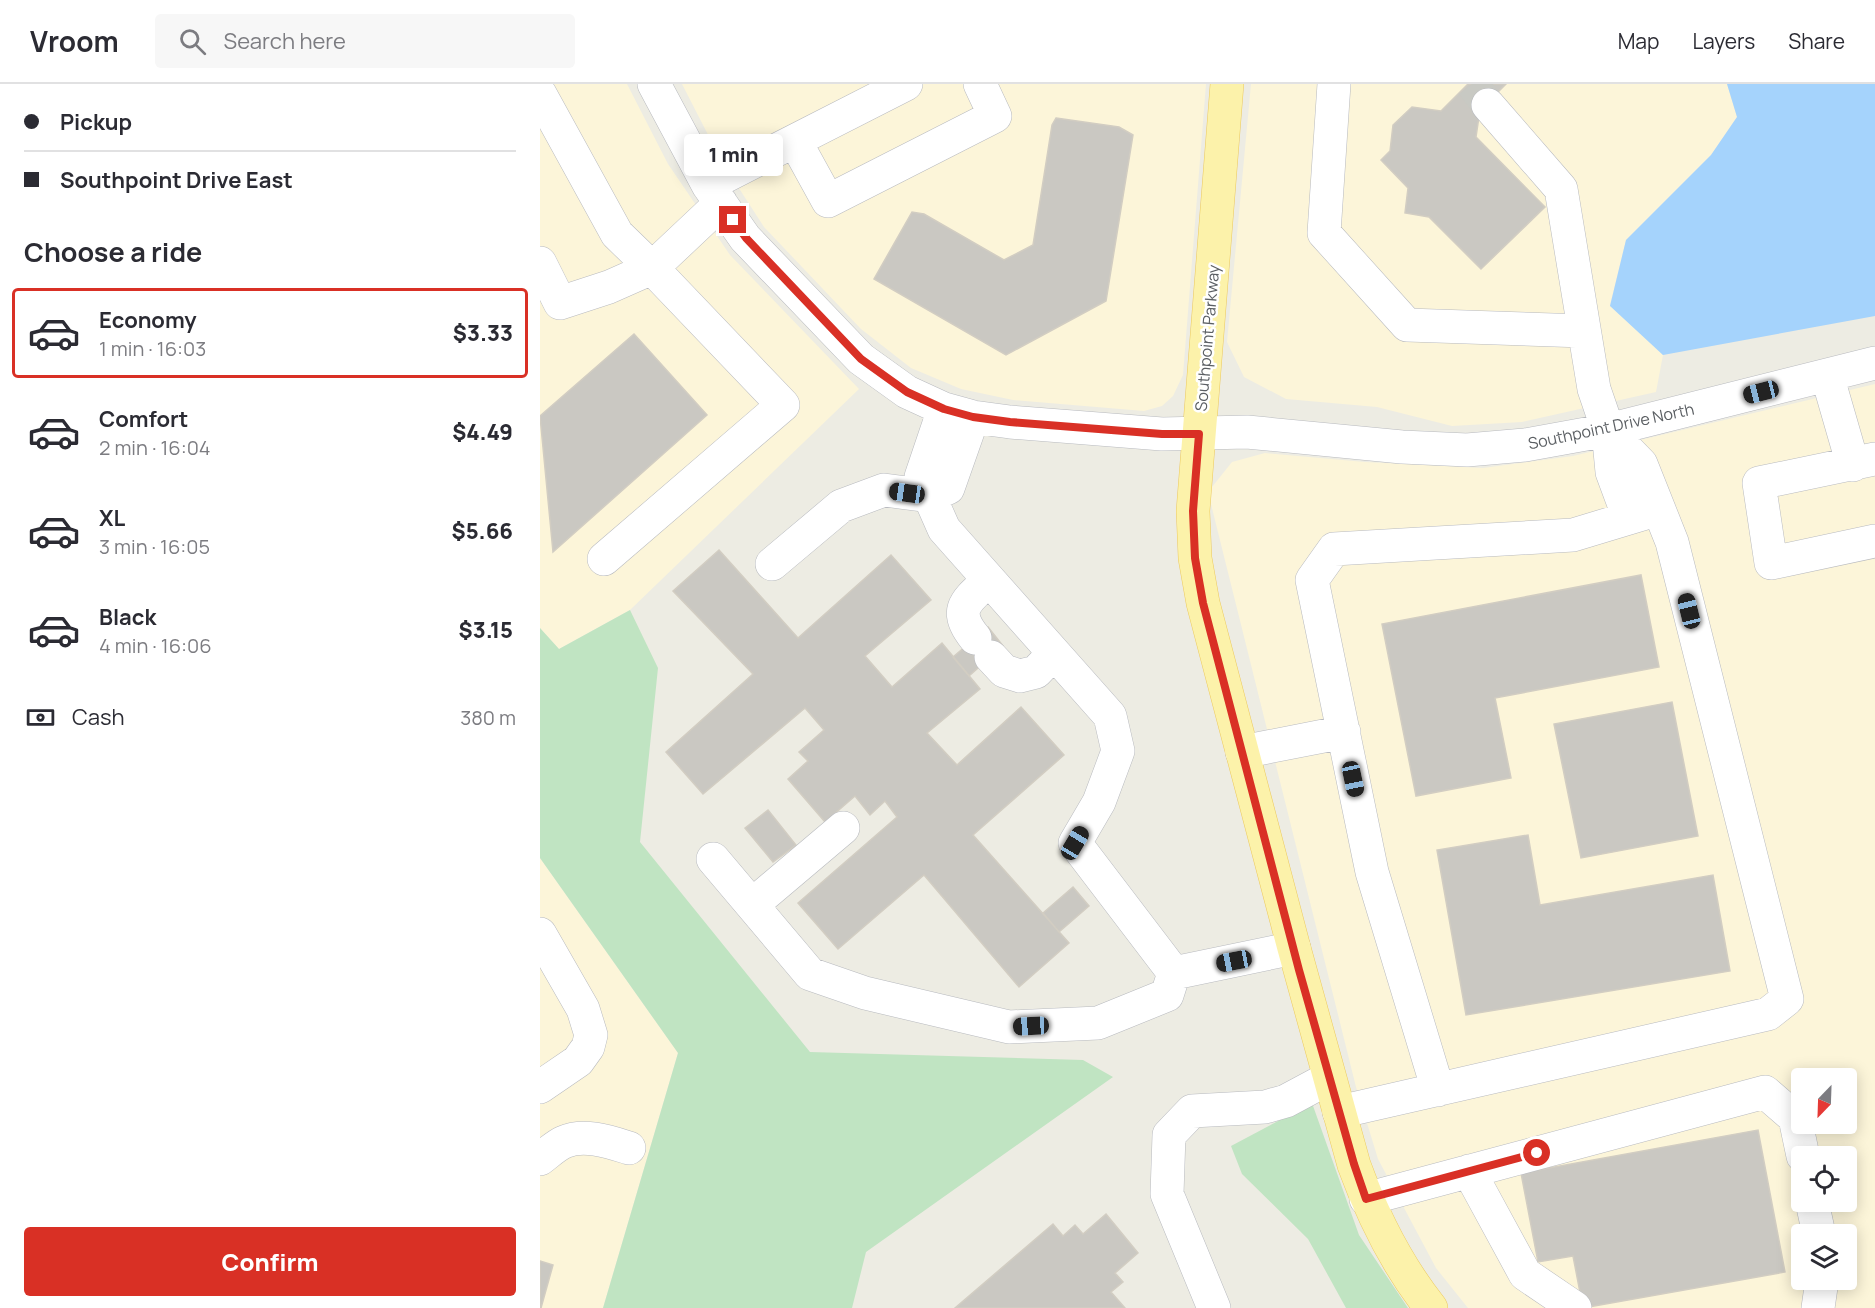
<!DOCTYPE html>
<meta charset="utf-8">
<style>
body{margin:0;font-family:Manrope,sans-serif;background:#f7f7f7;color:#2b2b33;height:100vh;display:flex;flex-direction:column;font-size:22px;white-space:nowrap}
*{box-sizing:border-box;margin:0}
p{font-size:20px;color:#7c7c81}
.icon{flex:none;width:33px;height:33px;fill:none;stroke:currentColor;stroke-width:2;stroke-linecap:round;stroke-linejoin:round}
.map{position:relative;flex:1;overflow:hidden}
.side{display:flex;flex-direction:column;background:#fff;width:540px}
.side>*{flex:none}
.top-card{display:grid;align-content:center;height:132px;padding:0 24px;background:#fff}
.needle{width:39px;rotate:203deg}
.controls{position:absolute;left:1251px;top:984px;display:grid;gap:12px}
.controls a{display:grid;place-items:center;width:66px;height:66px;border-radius:6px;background:#fff;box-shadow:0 3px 15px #0003;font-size:30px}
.end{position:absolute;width:27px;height:27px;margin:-14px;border:8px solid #d93025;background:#fff;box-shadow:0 0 0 3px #fff}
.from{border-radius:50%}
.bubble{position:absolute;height:42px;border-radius:6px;background:#fff;box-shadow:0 3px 15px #0003;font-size:20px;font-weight:800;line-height:42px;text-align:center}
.car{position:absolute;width:18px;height:36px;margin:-18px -9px;border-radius:8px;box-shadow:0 0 4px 2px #0007;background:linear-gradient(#222 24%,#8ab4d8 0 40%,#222 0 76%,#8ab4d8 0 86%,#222 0)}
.top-card b{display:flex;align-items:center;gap:21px;height:57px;font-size:22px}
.top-card b+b{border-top:2px solid #e1e1e2}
.top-card i{width:15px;height:15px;background:#2b2b33}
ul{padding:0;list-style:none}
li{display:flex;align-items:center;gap:18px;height:90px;margin:0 12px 9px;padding:0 12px;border:3px solid transparent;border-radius:6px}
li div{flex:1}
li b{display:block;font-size:22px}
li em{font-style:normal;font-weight:800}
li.selected{border-color:#d93025}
li>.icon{width:54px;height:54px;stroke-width:1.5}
h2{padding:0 24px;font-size:27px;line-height:72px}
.pay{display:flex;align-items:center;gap:15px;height:66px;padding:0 24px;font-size:22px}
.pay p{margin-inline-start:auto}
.action{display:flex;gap:12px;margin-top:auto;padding:12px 24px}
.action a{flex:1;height:69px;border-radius:6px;background:#d93025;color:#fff;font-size:24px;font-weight:800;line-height:69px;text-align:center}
header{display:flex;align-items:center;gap:36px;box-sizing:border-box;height:84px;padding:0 30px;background:#fff;border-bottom:2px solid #e1e1e2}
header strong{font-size:28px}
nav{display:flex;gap:33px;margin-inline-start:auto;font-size:21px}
.search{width:420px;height:54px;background:#f7f7f7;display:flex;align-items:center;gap:15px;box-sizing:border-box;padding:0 21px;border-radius:6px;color:#7c7c81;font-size:22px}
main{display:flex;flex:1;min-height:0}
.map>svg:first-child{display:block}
.commercial{fill:#fcf5d9;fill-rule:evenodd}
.green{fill:#c0e4c2}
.water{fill:#a5d3fc}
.building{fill:#cac8c2;stroke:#d2cdc2;stroke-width:1.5}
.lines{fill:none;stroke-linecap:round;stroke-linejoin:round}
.minor-tunnel{stroke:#c8c9c3;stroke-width:33;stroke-dasharray:33 16;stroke-linecap:butt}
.minor-casing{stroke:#b8babf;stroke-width:34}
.major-casing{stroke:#ecc95e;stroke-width:34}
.minor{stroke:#fff;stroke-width:33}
.major{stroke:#fcf2aa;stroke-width:33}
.route{stroke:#d93025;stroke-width:8}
.labels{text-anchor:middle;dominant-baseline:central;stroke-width:5;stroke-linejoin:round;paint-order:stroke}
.street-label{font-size:16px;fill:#5b5f63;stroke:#fff}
</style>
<header>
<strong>Vroom</strong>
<div class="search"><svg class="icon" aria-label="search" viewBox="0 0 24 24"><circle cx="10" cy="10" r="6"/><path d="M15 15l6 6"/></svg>Search here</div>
<nav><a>Map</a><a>Layers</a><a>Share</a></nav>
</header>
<main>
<section class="side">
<div class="top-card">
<b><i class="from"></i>Pickup</b>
<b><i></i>Southpoint Drive East</b>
</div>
<h2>Choose a ride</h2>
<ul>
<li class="selected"><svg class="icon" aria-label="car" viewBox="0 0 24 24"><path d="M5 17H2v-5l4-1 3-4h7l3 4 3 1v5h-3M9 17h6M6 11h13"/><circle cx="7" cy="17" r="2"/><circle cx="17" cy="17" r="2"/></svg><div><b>Economy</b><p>1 min · 16:03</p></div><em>$3.33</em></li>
<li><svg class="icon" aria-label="car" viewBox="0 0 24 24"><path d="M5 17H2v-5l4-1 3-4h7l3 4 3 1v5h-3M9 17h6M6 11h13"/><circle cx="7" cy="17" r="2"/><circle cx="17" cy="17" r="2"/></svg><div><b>Comfort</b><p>2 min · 16:04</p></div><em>$4.49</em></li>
<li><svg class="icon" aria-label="car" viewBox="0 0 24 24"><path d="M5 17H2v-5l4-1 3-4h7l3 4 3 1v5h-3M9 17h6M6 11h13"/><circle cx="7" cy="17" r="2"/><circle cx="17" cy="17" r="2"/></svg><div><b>XL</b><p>3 min · 16:05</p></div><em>$5.66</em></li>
<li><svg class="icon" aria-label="car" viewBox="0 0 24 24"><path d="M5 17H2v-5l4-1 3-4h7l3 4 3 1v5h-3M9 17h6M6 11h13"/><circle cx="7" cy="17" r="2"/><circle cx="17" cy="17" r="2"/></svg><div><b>Black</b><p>4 min · 16:06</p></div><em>$3.15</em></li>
</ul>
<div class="pay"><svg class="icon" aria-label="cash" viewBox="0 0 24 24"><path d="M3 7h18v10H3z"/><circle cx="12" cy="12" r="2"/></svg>Cash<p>380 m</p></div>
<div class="action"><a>Confirm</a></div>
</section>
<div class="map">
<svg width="1335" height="1224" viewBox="0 0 1335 1224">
<rect width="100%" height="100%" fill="#edece3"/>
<!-- commercial -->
<path class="commercial" d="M0 0H87L128 80 190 171 319 305 90 526 19 565 0 544Z
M142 0H666L643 291 633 312 622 322 604 327 473 316 421 305 371 284 321 245 224 143 182 78Z
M711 0H1187L1197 33 1171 71 1086 156 1070 221 1123 271 1116 308 982 338 912 342 837 323 746 315 704 293 687 258Z
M1335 300V1224H928L896 1184 838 1075 816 1003 668 408 692 378 725 369 825 378 943 384 1033 372ZM1262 994H1306V1040H1262ZM1262 1072H1306V1118H1262ZM1262 1150H1306V1196H1262Z
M0 774 138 969 63 1224H0Z"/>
<!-- green -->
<path class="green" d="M90 526 118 584 100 758 270 968 543 976 573 993 326 1168 312 1224H63L138 969 0 774V544L19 565Z
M772 1019 819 1151 868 1224H806L768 1155 702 1090 691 1062Z"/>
<!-- water -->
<path class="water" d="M1187 0H1335V232L1123 271 1070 222 1086 156 1171 71 1197 33Z"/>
<!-- building -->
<path class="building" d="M928 0H966L940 26 936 53 1005 123 941 185 889 133 865 129 868 104 841 76 850 67 853 41 872 23 901 27Z
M516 34 579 43 593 51 566 217 466 271 334 195 372 128 384 130 464 176 493 161 512 41Z
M94 250 167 331 13 468 0 332Z
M179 466 258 554 351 471 391 516 325 572 352 603 402 559 440 605 387 649 417 681 481 623 524 671 433 751 529 859 479 903 384 791 298 865 258 819 357 733 345 717 330 731 315 712 285 738 248 695 268 677 259 668 284 646 265 624 163 710 126 668 213 590 133 507Z
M1101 491 1119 583 955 614 971 694 876 712 842 540Z
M448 543 463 562 429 592 413 573Z
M1132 618 1158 752 1041 774 1014 640Z
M228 726 256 761 233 778 205 744Z
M988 751 1000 821 1173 791 1190 887 926 931 897 766Z
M533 803 549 822 519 848 503 829Z
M1218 1046 1245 1188 1043 1224 1033 1172 998 1178 981 1089Z
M566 1130 598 1169 575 1189 583 1198 571 1208 585 1224H415L513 1140 523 1152 535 1141 543 1150Z
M0 1177 13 1181 1 1224H0Z"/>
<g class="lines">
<!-- minor-tunnel -->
<path class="minor-tunnel" d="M932 0 948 21"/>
<defs>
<path id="minor" d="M114 0 168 101 205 154 321 275 367 308 404 325 433 333 470 338 622 350 707 348 862 363 927 366 985 361 1068 346 1335 279
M794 0 784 149 867 241 1044 247
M0 10 77 150 112 184 69 203 20 219 0 179
M948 21 1021 105 1054 305 1068 346 1072 388 1089 434
M255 57 288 117 455 32 440 0
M168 101 366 0
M1287 291 1313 381
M1335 375 1219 399 1231 479 1335 457
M64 475 243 321 112 184 181 119
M232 480 301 422 344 406 390 412 408 404 433 333
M435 554C412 526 426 517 449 496
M451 573 464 587 480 592 496 588 514 569
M702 668 804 648
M173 775 270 890 325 909 469 943 558 939 627 911 634 889 535 759 559 718 578 667 570 632 404 445 381 393 404 325
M212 821 303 744
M0 850 43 925 51 951 48 963 38 977 0 1003
M634 889 754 864
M898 1006 832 788 772 496 794 465 1033 451 1119 425
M799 1028 1228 930 1247 915 1132 458 1101 380 1068 346
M0 1075C7 1070 15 1062 24 1058 44 1049 70 1058 89 1064
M929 1087 985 1190 1035 1224
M826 1115 1225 1008 1255 1034 1263 1072
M1272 1118 1279 1150
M674 1224 627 1110 629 1051 652 1027 725 1023 746 1017 789 994
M1278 1224 1282 1196"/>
<path id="major" d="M687 0 653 427 655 474 663 519 754 864 814 1081C833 1133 856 1180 891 1224"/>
</defs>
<!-- minor casing -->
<use href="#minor" class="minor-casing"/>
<!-- major casing -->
<use href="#major" class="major-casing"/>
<!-- minor -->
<use href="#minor" class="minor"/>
<!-- major -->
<use href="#major" class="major"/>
</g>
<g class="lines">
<!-- route -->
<path class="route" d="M193 136 206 154 321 275 367 308 404 325 433 333 470 338 622 350H659L653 427 655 474 663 519 759 886 814 1080 826 1115 997 1069"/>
</g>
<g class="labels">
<!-- street labels -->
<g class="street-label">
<text transform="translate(667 254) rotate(-85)">Southpoint Parkway</text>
<text transform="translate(1071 342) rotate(-12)">Southpoint Drive North</text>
</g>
</g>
</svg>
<div class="controls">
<a><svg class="needle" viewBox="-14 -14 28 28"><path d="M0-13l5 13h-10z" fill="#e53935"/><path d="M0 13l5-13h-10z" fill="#7c7c81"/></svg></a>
<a><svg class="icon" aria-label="locate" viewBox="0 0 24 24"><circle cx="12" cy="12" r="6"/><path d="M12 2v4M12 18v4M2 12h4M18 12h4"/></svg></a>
<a><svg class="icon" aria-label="layers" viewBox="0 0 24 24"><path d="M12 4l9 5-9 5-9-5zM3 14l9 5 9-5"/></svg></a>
</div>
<i class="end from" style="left:997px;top:1069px"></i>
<i class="end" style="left:193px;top:136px"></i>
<div class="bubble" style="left:144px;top:50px;width:99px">1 min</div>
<i class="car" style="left:1221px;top:308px;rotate:256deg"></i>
<i class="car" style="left:367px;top:409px;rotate:278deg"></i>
<i class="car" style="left:1149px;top:527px;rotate:346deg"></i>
<i class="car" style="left:813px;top:695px;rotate:168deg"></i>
<i class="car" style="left:535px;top:759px;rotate:31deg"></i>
<i class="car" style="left:694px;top:877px;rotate:259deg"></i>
<i class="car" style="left:491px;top:942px;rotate:267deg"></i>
</div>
</main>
